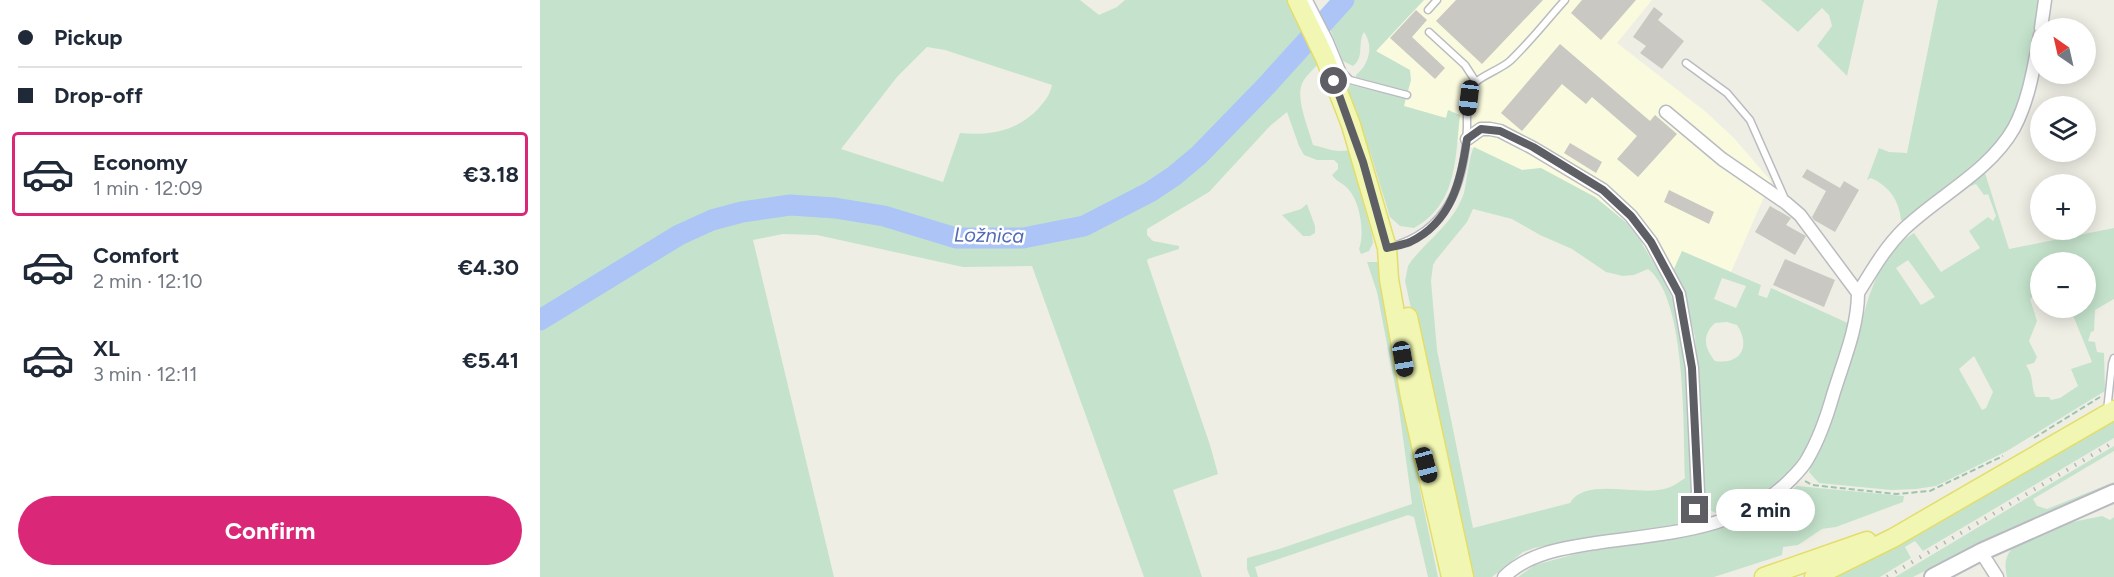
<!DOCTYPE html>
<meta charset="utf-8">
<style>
body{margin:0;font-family:Figtree,sans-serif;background:#f6f6f7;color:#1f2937;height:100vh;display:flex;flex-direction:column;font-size:22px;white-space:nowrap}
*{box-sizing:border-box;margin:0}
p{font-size:20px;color:#747a83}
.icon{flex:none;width:33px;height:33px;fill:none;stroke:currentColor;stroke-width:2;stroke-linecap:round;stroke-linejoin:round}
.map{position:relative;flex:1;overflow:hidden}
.details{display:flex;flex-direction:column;background:#fff;width:540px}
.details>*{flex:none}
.top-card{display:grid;align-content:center;height:132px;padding:0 18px;background:#fff}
.needle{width:39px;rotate:326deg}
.tools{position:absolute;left:1490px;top:18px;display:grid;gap:12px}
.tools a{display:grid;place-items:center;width:66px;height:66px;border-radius:50%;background:#fff;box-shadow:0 3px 15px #0003;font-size:30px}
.end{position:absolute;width:27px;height:27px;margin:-14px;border:8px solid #5d5f64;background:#fff;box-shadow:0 0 0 3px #fff}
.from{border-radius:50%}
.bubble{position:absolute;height:42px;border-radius:21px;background:#fff;box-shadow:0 3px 15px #0003;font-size:20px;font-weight:700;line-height:42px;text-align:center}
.car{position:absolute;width:18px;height:36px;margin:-18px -9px;border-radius:8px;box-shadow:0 0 4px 2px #0007;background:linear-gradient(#222 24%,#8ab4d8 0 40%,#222 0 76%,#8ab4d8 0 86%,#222 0)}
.top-card b{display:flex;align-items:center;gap:21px;height:57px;font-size:22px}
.top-card b+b{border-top:2px solid #e0e1e3}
.top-card i{width:15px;height:15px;background:#1f2937}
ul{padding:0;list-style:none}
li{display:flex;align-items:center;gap:18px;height:84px;margin:0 12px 9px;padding:0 6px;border:3px solid transparent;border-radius:6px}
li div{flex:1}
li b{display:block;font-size:22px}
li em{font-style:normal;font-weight:700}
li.active{border-color:#db2777}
li>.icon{width:54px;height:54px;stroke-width:1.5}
.button{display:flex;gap:12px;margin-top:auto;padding:12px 18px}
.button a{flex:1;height:69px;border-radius:36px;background:#db2777;color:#fff;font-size:24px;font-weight:700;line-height:69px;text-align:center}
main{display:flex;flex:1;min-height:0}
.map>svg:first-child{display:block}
.commercial{fill:#fafade}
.green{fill:#c5e3cc;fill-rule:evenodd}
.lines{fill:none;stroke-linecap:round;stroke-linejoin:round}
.river{stroke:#adc5f6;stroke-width:21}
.building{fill:#c9c8c2}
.lane-casing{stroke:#babbc0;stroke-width:9}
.street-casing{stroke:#babbc0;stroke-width:15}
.secondary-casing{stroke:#b9bac0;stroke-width:20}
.primary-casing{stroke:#e3dd6a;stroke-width:21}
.path{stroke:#9ec3b1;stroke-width:2;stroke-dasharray:6 3;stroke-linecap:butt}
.lane{stroke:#fff;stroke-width:6}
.street{stroke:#fff;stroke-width:12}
.secondary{stroke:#fff;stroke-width:16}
.primary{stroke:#f1f7b2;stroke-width:18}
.rail{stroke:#b5b6b6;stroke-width:4;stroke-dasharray:1.5 8;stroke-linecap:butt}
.route{stroke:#5d5f64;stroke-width:8}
.labels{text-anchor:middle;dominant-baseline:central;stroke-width:5;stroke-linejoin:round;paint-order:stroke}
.water-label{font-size:20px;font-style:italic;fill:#526bb7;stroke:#fff}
</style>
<main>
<section class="details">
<div class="top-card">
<b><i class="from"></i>Pickup</b>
<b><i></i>Drop-off</b>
</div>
<ul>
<li class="active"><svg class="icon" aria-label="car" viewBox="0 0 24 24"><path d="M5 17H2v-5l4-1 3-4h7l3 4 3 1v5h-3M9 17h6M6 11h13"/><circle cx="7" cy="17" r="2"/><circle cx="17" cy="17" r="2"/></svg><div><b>Economy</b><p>1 min · 12:09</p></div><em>€3.18</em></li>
<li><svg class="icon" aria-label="car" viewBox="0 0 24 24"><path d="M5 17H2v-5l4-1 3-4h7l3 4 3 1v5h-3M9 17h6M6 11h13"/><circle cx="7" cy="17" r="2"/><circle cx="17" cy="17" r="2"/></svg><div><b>Comfort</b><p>2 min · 12:10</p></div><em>€4.30</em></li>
<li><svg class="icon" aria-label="car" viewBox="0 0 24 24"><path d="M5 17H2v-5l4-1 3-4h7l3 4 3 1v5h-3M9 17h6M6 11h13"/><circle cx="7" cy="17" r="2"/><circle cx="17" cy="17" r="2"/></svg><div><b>XL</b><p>3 min · 12:11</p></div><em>€5.41</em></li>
</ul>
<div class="button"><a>Confirm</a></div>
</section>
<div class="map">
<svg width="1574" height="577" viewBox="0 0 1574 577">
<rect width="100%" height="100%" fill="#eeeee5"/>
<!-- commercial -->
<path class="commercial" d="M884 0H1112L1077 43 1166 112 1194 138 1231 181 1191 272 1142 251 1133 271 1122 277 1100 240 1087 223 1001 168 982 170 917 141 920 115 906 118 863 106 871 80 836 51Z"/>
<!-- green -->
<path class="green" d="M0 0H540L559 15 577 7 585 0H748L767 34 663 147 621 181 581 204 543 217 511 225 476 230H421L334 207 286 198H234L185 209 154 221 0 316ZM387 47 405 50 512 85C510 95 505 101 498 109 477 131 450 136 420 133L403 182 301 149 357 77Z
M811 0H884L836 51 870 70 871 80 868 91 816 77V75C829 65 834 46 824 32 817 44 825 57 813 66L803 61 788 24Z
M1221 0H1324L1307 76 1277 46 1292 26 1289 15 1282 8 1258 32Z
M1398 0H1500L1491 63 1471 126 1454 151 1366 223 1361 220C1359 200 1349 186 1331 178L1327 180 1339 148 1349 152 1367 153Z
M771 46 778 64C772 71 763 78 761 87 757 102 769 130 773 145 788 148 793 153 809 150L832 235 833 243 829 251 821 254 819 249C825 233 820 203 809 190 804 183 796 182 792 175L798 169V164L794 160H777L764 155 759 146 747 112 730 126 669 192 607 229V235L613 241 639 246V249L608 259 607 261 670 445 678 474 633 490 662 577H604L492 266 423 267 277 235 243 234 213 240 294 577H0V327C33 307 67 286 100 265 119 253 138 239 159 230 183 220 211 213 237 209 297 202 354 229 411 240 437 245 465 243 492 239 552 231 609 207 656 167 698 131 734 86 771 46Z
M803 80 810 85 866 98 864 106 906 118 908 110 920 115C915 158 918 204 874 228L860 226 850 217 831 155Z
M934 147 982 170 1001 168 1055 197 1087 223 1100 240 1122 277 1134 302 1144 351 1154 493 1146 516 1144 520 1134 525 994 548 983 552 952 577H930L865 281 868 266 872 260C891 237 914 222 924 193 927 181 929 156 934 147ZM933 209 972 219 1000 235 1032 249 1066 272 1083 276 1094 275 1108 269C1147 299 1143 430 1145 478 1138 483 1132 487 1124 489 1096 496 1045 477 1030 503L933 528 897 350 891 281 893 265 896 260 927 222Z
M1445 173 1469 249 1574 228V299L1555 310 1554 331 1551 332 1548 341 1555 342 1557 352 1564 353 1565 391 1467 451 1396 486 1376 489 1351 490 1279 483 1269 472 1271 464 1308 369 1329 296 1342 263 1365 239 1374 233 1401 272 1440 248 1429 231 1448 217 1453 221 1456 216 1448 194 1444 195 1436 184 1431 186 1429 182ZM1368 260 1395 297 1381 305 1356 268ZM1500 262H1545V308H1530L1552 362 1531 369 1538 386 1520 398 1511 400 1509 397H1496C1490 386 1495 379 1486 365L1494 363 1497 357 1489 341 1497 321 1490 299 1500 293ZM1434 356 1453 392 1446 408 1442 410 1419 369Z
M767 204 775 226V233L770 236H763L742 215 761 209Z
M1142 251 1221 285 1218 295 1227 298 1231 288 1310 324C1292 384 1279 456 1226 496 1217 502 1206 505 1196 509 1184 514 1172 517 1165 503L1155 337 1145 297 1133 271ZM1182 278 1206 286 1196 308 1174 299ZM1187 322 1197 325C1211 346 1201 365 1175 361 1164 348 1162 335 1175 323Z
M827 262H838L841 266 873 428 876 471 898 577H888L874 517 868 515 715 567 718 577H710L707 569V558L739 549 872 504 858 401 837 292Z
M1574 418V438L1383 551 1375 541 1365 547 1371 558 1340 577H1293C1389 528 1482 474 1574 418Z
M1574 446V451L1493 499 1497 506 1507 509 1574 482V487L1464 531 1373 577H1355Z
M1257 486 1364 496 1363 502 1296 527 1282 529 1258 545 1243 547 1242 555 1174 577H978L995 565 1039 553 1127 539 1185 527 1207 520 1225 509Z
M1562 516 1570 520 1574 517V577H1467C1464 564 1465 556 1474 546L1527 523Z"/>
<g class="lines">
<!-- river -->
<path class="river" d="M0 320 139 235 172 220 202 212 250 205 295 208 344 216 416 238H483L544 226 610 192 634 176 659 155 727 85 804 0"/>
</g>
<!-- building -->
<path class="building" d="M916 0H1003L942 64 896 21Z
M1042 0H1096L1061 40 1031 13Z
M1114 7 1123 14 1118 20 1144 41 1122 69 1100 53 1106 46 1093 37Z
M876 10 887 20 872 37 905 68 895 79 850 38Z
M1020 44 1110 121 1115 115 1137 134 1098 177 1077 159 1097 136 1052 97 1046 104 1022 84 982 131 961 113Z
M1030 143 1062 162 1056 173 1024 153Z
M1267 169 1300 188 1304 181 1319 190 1295 232 1274 220 1272 217 1286 191 1262 177Z
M1129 190 1174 212 1169 224 1124 202Z
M1230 206 1251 218 1246 225 1266 236 1255 255 1215 232Z
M1245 259 1295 280 1284 307 1233 285Z"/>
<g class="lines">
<defs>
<path id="lane" d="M769 0 789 39 803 73 810 80 867 95
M888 10 897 0
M889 32 925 65 936 82
M1146 63 1187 93 1210 120 1245 199
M850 247C909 231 925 183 927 127 927 114 926 93 935 83 941 76 961 69 970 61 990 42 1007 20 1025 0
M1567 411 1572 364 1574 358"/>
<path id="street" d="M1501 28 1505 0
M927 139 941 129H950L960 131 993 148 1063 190 1091 216 1111 242 1139 294 1152 368 1158 492 1151 528
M1318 293C1332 271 1344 249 1363 230 1398 196 1449 172 1474 128 1489 100 1494 66 1500 35
M1441 552 1457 577
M964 577C988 553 1024 548 1056 543 1123 533 1201 531 1251 479 1257 473 1264 466 1268 458 1279 439 1287 416 1293 395 1303 362 1318 328 1318 293L1260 215 1246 203 1182 159 1126 112"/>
<path id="secondary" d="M1393 577 1441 552 1574 493"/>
<path id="primary" d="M757 0 785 58 811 125 847 248 849 279 870 397 911 577
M868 317 924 577
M1224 577 1327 541
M1274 577 1353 538 1574 410"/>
</defs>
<!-- lane casing -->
<use href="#lane" class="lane-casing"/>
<!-- street casing -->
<use href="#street" class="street-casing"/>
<!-- secondary casing -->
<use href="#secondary" class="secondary-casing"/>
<!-- primary casing -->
<use href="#primary" class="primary-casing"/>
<!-- path -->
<path class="path" d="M1494 438 1560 397
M1265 481 1272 485 1356 494 1390 491 1463 456"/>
<!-- lane -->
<use href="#lane" class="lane"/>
<!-- street -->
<use href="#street" class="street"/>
<!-- secondary -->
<use href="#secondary" class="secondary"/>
<!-- primary -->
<use href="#primary" class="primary"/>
<!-- rail -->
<path class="rail" d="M1347 577 1574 442"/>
</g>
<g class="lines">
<!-- route -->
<path class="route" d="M794 81 823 162 847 248C854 246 863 245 870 242 912 222 921 180 927 139L941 129 960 131 993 147 1063 190 1091 216 1111 242 1139 294 1152 368 1158 492 1155 510"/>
</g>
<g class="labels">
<!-- water labels -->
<g class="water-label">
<text transform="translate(449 235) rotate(1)">Ložnica</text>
</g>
</g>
</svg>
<div class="tools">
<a><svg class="needle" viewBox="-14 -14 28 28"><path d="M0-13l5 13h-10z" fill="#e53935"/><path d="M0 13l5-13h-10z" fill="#747a83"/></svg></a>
<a><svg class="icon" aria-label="layers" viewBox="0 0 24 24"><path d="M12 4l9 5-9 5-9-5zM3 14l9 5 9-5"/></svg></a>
<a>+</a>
<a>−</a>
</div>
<i class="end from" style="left:794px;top:81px"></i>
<i class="end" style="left:1155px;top:510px"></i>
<div class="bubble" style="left:1176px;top:489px;width:99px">2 min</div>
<i class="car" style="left:929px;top:98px;rotate:187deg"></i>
<i class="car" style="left:863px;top:359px;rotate:170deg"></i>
<i class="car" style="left:886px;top:465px;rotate:165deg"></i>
</div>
</main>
